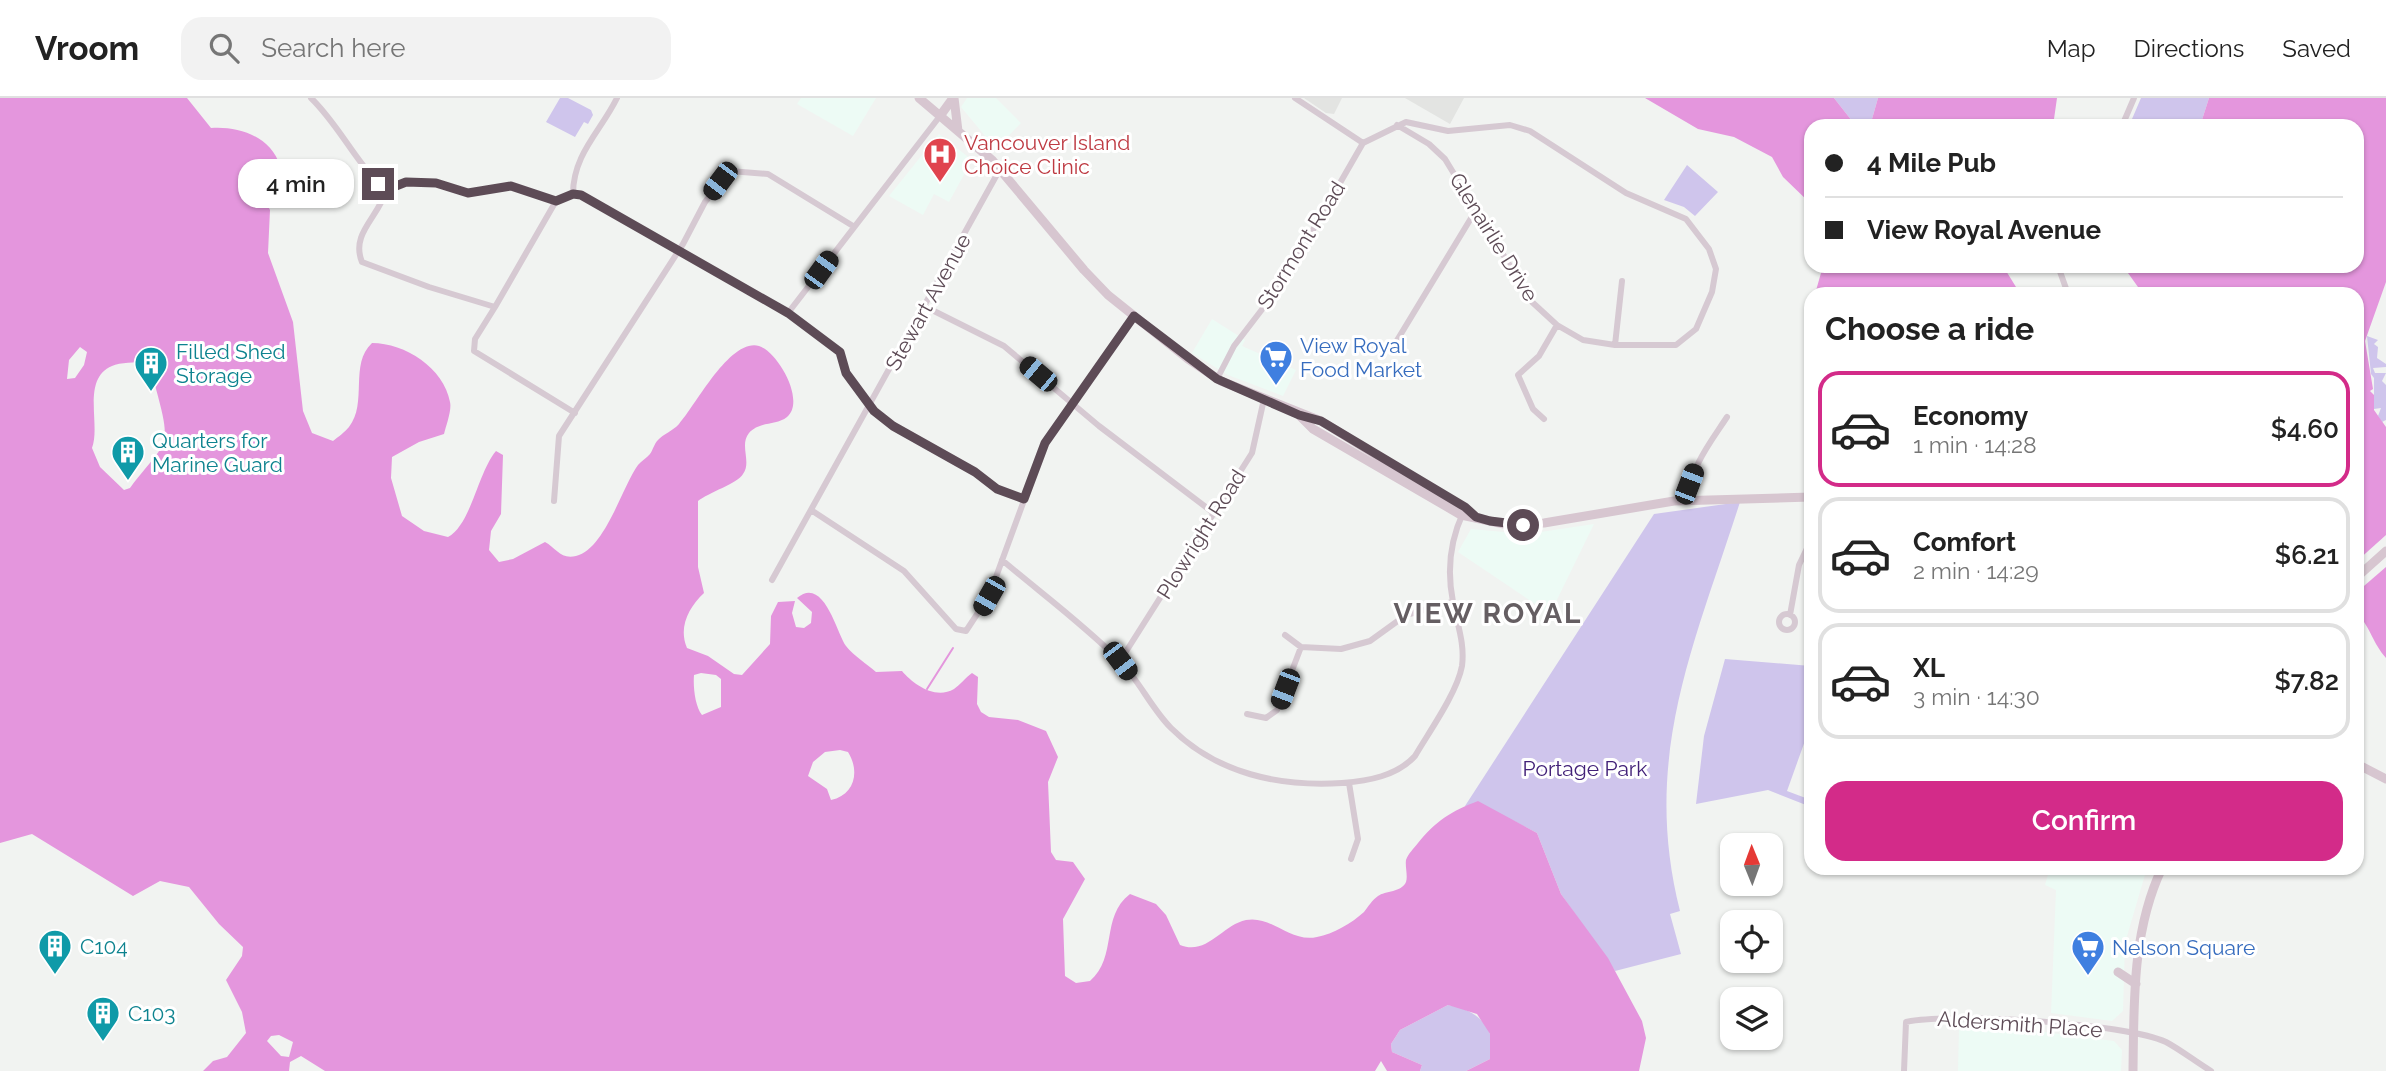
<!DOCTYPE html>
<meta charset="utf-8">
<style>
body{margin:0;font-family:Raleway,sans-serif;background:#f2f2f2;color:#222;height:100vh;display:flex;flex-direction:column;font-size:26px;white-space:nowrap}
*{box-sizing:border-box;margin:0}
p{font-size:23px;color:#767676}
.icon{flex:none;width:38px;height:38px;fill:none;stroke:currentColor;stroke-width:2;stroke-linecap:round;stroke-linejoin:round}
.map{position:relative;flex:1;overflow:hidden}
.side{position:absolute;left:1804px;top:189px;width:560px;height:588px;display:flex;flex-direction:column;background:#fff;border-radius:21px;box-shadow:0 2px 5px #0004}
.side>*{flex:none}
.top-card{position:absolute;left:1804px;top:21px;width:560px;height:154px;border-radius:21px;box-shadow:0 2px 5px #0004;display:grid;align-content:center;height:154px;padding:0 21px;background:#fff}
.needle{width:46px;rotate:359deg}
.buttons{position:absolute;left:1720px;top:735px;display:grid;gap:14px}
.buttons a{display:grid;place-items:center;width:63px;height:63px;border-radius:14px;background:#fff;box-shadow:0 2px 5px #0004;font-size:35px}
.end{position:absolute;width:32px;height:32px;margin:-16px;border:9px solid #5d4b56;background:#fff;box-shadow:0 0 0 4px #fff}
.from{border-radius:50%}
.bubble{position:absolute;height:49px;border-radius:21px;background:#fff;box-shadow:0 2px 5px #0004;font-size:23px;font-weight:600;line-height:49px;text-align:center}
.car{position:absolute;width:21px;height:42px;margin:-21px -10px;border-radius:9px;box-shadow:0 0 5px 2px #0007;background:linear-gradient(#222 24%,#8ab4d8 0 40%,#222 0 76%,#8ab4d8 0 86%,#222 0)}
.top-card b{display:flex;align-items:center;gap:24px;height:66px;font-size:26px}
.top-card b+b{border-top:2px solid #e0e0e0}
.top-card i{width:18px;height:18px;background:#222}
ul{padding:0;list-style:none}
li{display:flex;align-items:center;gap:21px;height:116px;margin:0 14px 10px;padding:0 7px;border:4px solid #e0e0e0;border-radius:21px}
li div{flex:1}
li b{display:block;font-size:26px}
li em{font-style:normal;font-weight:600}
li.selected{border-color:#d32b89}
li>.icon{width:63px;height:63px;stroke-width:1.5}
h2{padding:0 21px;font-size:32px;line-height:84px}
.action{display:flex;gap:14px;margin-top:auto;padding:14px 21px}
.action a{flex:1;height:80px;border-radius:21px;background:#d32b89;color:#fff;font-size:28px;font-weight:600;line-height:80px;text-align:center}
header{display:flex;align-items:center;gap:42px;box-sizing:border-box;height:98px;padding:0 35px;background:#fff;border-bottom:2px solid #e0e0e0}
header strong{font-size:33px}
nav{display:flex;gap:38px;margin-inline-start:auto;font-size:24px}
.search{width:490px;height:63px;background:#f2f2f2;display:flex;align-items:center;gap:18px;box-sizing:border-box;padding:0 24px;border-radius:21px;color:#767676;font-size:26px}
.map>svg:first-child{display:block}
.commercial{fill:#edfbf5}
.education{fill:#e3e4e2}
.green{fill:#cfc5ec}
.water{fill:#e496dd;fill-rule:evenodd}
.pier{fill:#f1f3f1}
.lines{fill:none;stroke-linecap:round;stroke-linejoin:round}
.stream{stroke:#e496dd;stroke-width:2}
.minor{stroke:#d6c9d2;stroke-width:6}
.secondary{stroke:#d7c6d0;stroke-width:9}
.route{stroke:#5d4b56;stroke-width:9}
.labels{text-anchor:middle;dominant-baseline:central;stroke-width:6;stroke-linejoin:round;paint-order:stroke}
.health-label{font-size:21px;fill:#be3a42;stroke:#fff;text-anchor:start}
.street-label{font-size:21px;fill:#5d4b56;stroke:#fff}
.shop-label{font-size:21px;fill:#366cbe;stroke:#fff;text-anchor:start}
.culture-label{font-size:21px;fill:#0d838f;stroke:#fff;text-anchor:start}
.park-label{font-size:21px;fill:#422178;stroke:#fff}
.district-label{font-size:28px;font-weight:bold;letter-spacing:2px;fill:#655e62;stroke:#fff}
</style>
<header>
<strong>Vroom</strong>
<div class="search"><svg class="icon" aria-label="search" viewBox="0 0 24 24"><circle cx="10" cy="10" r="6"/><path d="M15 15l6 6"/></svg>Search here</div>
<nav><a>Map</a><a>Directions</a><a>Saved</a></nav>
</header>
<div class="map">
<svg width="2386" height="973" viewBox="0 0 2386 973">
<rect width="100%" height="100%" fill="#f1f3f1"/>
<!-- commercial -->
<path class="commercial" d="M801 0H876L853 38 797 6Z
M967 0H996L1021 25 996 51 961 9Z
M939 36 972 62 949 104 934 96 923 117 889 98Z
M1212 221 1245 242 1242 248 1296 272 1283 298 1228 277 1192 255Z
M1594 426 1550 516 1458 454 1471 431 1527 436Z
M2050 770H2147L2125 845 2123 913 2112 923 2051 915 2056 792 2045 787Z
M1959 931 2036 933 2114 943 2122 952 2121 973H1958Z"/>
<!-- education -->
<path class="education" d="M1304 0H1342L1334 16 1326 15Z
M1405 0H1464L1450 26Z"/>
<!-- green -->
<path class="green" d="M560 0H568L591 12 593 17 588 26 584 24 575 39 546 24Z
M1834 0H1878L1870 28H1856Z
M2141 0H2209L2200 28H2129Z
M1687 67 1718 94 1695 118 1684 109 1664 102Z
M2367 238 2378 242 2374 246 2378 249 2377 260 2386 266V269L2373 270 2375 275H2386L2382 283 2386 287V322L2382 324 2378 318 2381 310 2374 311V280L2371 276Z
M1740 404C1694 548 1641 659 1680 813L1670 816 1681 856 1615 873 1561 796 1537 735 1514 723 1465 708 1654 416Z
M1725 561 1811 568V626L1787 693 1811 702V709L1768 692 1696 706 1704 638Z
M1448 907C1475 911 1499 929 1490 961L1466 973H1420L1422 967 1392 954 1391 946 1400 932Z"/>
<!-- water -->
<path class="water" d="M0 0H187L211 30C238 28 271 38 280 68L266 82 261 95 270 112 268 155 293 224 303 313 312 335 333 343C338 339 345 334 349 329 368 305 349 266 372 245 405 245 444 270 450 304 452 312 446 328 444 336L419 344 392 359 391 380 402 418 424 433 448 439C471 427 478 374 496 353L503 357 501 416 491 433 489 452 499 464 513 461 545 444C556 450 561 462 576 458 605 451 622 389 638 367 641 363 647 360 650 356 653 352 654 346 658 342 663 336 673 333 679 326 696 307 730 240 759 248 778 254 806 303 787 319 776 328 759 323 749 335 739 347 752 364 743 376 738 385 708 395 698 403V469L704 495C689 509 678 529 687 550L708 558 734 576 742 577 770 546 771 518 778 504 795 503 792 515 796 529 804 530 811 525 812 514 797 500C824 477 837 536 846 548 854 558 867 566 876 574L902 573C913 586 935 602 954 591 960 587 965 580 972 575L978 579 977 606 981 614 989 619 1018 622 1046 633 1058 659 1048 684 1051 754 1056 762 1073 764 1085 781 1063 821 1065 878 1076 885 1090 883C1118 859 1100 819 1130 796L1156 806 1166 817 1180 847C1207 858 1222 827 1246 822 1272 817 1290 845 1317 839 1333 836 1352 825 1364 814 1368 809 1372 802 1378 798 1385 793 1402 794 1406 784 1408 778 1405 769 1406 762 1408 756 1414 750 1418 745 1436 723 1451 713 1478 703L1537 735 1561 796 1608 860 1642 923 1646 940 1639 973H1466L1490 961V936L1477 916 1448 907 1400 932 1391 946 1392 954 1422 967 1420 973H1387L1381 963 1375 973H325L301 958 290 964 289 973H203L213 963 227 959 246 935 242 914 226 882 242 858 243 849 219 826 189 789 160 783 133 798 32 736 0 745ZM80 249 87 254 84 267 75 280 67 281 69 262ZM145 263 151 264C156 273 153 281 156 291 173 353 166 342 130 390L124 392 100 369 92 350C101 327 81 281 112 268 120 264 136 265 145 263ZM701 575 716 577 721 581V609L702 617C695 608 693 589 694 577ZM840 652 848 654C860 673 855 697 831 702L827 691 808 678 813 664 825 654ZM279 937 293 944 289 959 281 958 267 943 271 938Z
M1645 0H1834L1856 28H1811V106L1783 79 1772 59 1734 39 1698 31Z
M1878 0H2057L2053 28H1870Z
M2209 0H2386V184L2365 243 2373 291 2370 293 2374 297V312L2386 329V560C2372 544 2372 532 2357 515V196H2143L2123 168H2357V28H2200Z
M1823 168H2003L2016 189V196H1815Z"/>
<!-- pier -->
<path class="pier" d="M2386 437V469L2357 494V463Z"/>
<g class="lines">
<!-- stream -->
<path class="stream" d="M927 591 953 550"/>
<!-- minor -->
<path class="minor" d="M311 0C340 28 356 66 386 92L406 84 437 85 468 95 511 88 556 103 573 96 581 97 788 215 840 254 846 275 874 313 893 328 975 374 997 391 1024 401
M1295 0 1363 45
M2122 28 2134 0
M386 92C380 118 350 135 362 164L429 189 495 209 556 103
M573 96C573 56 601 33 617 0
M2058 168 2068 196
M495 209 475 241 474 253 575 315
M926 209 1004 248 1099 328 1215 416
M788 215 940 18
M1615 247 1622 183
M1393 249 1476 112
M1217 281 1234 248 1283 184 1363 45 1406 24 1448 33 1510 27 1530 33 1626 95 1686 121 1709 151 1716 171 1712 194 1696 231 1676 247H1615L1583 242 1557 227 1532 204 1445 61 1429 46 1397 27
M1544 321 1533 311 1518 277 1539 258 1557 227
M1690 402C1689 370 1710 345 1727 319
M554 403 559 338 683 146 705 104 730 73 768 76 853 128
M811 412 904 473 956 531 966 533 989 498 1045 345 1134 218
M1002 462C1041 495 1083 526 1119 562 1139 582 1151 610 1171 630 1217 676 1280 689 1342 685 1368 683 1397 678 1415 658 1429 634 1457 595 1462 568 1465 545 1457 526 1453 504 1447 474 1450 443 1463 415
M772 482 1000 71
M1779 524a8 8 0 1 1 16 0a8 8 0 1 1-16 0Z
M1790 517 1799 467 1811 442
M1285 537 1301 549 1341 551 1370 543 1406 517 1452 504
M1120 563 1252 355 1264 301
M1247 616 1266 620 1277 612 1301 549
M1349 685 1358 741 1351 761
M1904 973 1906 924C1950 914 2126 925 2166 944 2181 952 2196 964 2211 973"/>
<!-- secondary -->
<path class="secondary" d="M919 0 992 62 1084 172 1108 197 1188 261 1221 283 1321 323 1476 419
M954 0 958 33
M940 18 953 0
M1299 317 1313 331 1461 417 1504 426 1544 425 1674 403 1811 399
M2357 479 2386 453
M2357 666 2386 681
M2118 874 2136 886
M2133 973C2134 904 2132 833 2162 770"/>
</g>
<g class="lines">
<!-- route -->
<path class="route" d="M378 86 386 92 406 84 436 85 468 95 511 88 556 103 573 96 581 97 788 215 840 254 846 275 874 313 893 328 975 374 997 391 1024 401 1045 345 1134 218 1217 281 1299 317 1321 323 1465 409 1476 419 1490 423 1523 427"/>
</g>
<!-- icons -->
<defs>
<symbol id="hospital-pin" viewBox="-11 -11 22 30"><path d="M0 17L-7.5 6A9.5 9.5 0 1 1 7.5 6Z" fill="#e0444e" stroke="#fff"/><path d="M-5-5h3v3.5h4V-5h3V5h-3V1.5h-4V5h-3Z" fill="#fff"/></symbol>
<symbol id="supermarket-pin" viewBox="-11 -11 22 30"><path d="M0 17L-7.5 6A9.5 9.5 0 1 1 7.5 6Z" fill="#3f7fe0" stroke="#fff"/><path d="M-6-5.5h2.5l.6 2H6L4.5 2H-2.5L-4.4-4H-6ZM-1.5 3.2a1.3 1.3 0 1 0 .1 0ZM3 3.2a1.3 1.3 0 1 0 .1 0Z" fill="#fff"/></symbol>
<symbol id="building-pin" viewBox="-11 -11 22 30"><path d="M0 17L-7.5 6A9.5 9.5 0 1 1 7.5 6Z" fill="#0f9aa8" stroke="#fff"/><path d="M-4-6H4V6H1V3H-1V6H-4ZM-2.5-4.3h1.7v1.8h-1.7ZM.8-4.3h1.7v1.8H.8ZM-2.5-1h1.7V.8h-1.7ZM.8-1h1.7V.8H.8Z" fill="#fff"/></symbol>
</defs>
<g fill-rule="evenodd">
<use href="#hospital-pin" x="921" y="37" width="38" height="52"/>
<use href="#supermarket-pin" x="1257" y="240" width="38" height="52"/>
<use href="#building-pin" x="132" y="246" width="38" height="52"/>
<use href="#building-pin" x="109" y="335" width="38" height="52"/>
<use href="#building-pin" x="36" y="829" width="38" height="52"/>
<use href="#supermarket-pin" x="2069" y="830" width="38" height="52"/>
<use href="#building-pin" x="84" y="896" width="38" height="52"/>
</g>
<g class="labels">
<!-- health labels -->
<g class="health-label">
<text x="964" y="44">Vancouver Island<tspan x="964" dy="24">Choice Clinic</tspan></text>
</g>
<!-- street labels -->
<g class="street-label">
<text transform="translate(1494 139) rotate(58)">Glenairlie Drive</text>
<text transform="translate(1301 147) rotate(-58)">Stormont Road</text>
<text transform="translate(928 204) rotate(-61)">Stewart Avenue</text>
<text transform="translate(1201 436) rotate(-58)">Plowright Road</text>
<text transform="translate(2020 926) rotate(4)">Aldersmith Place</text>
</g>
<!-- shop labels -->
<g class="shop-label">
<text x="1300" y="247">View Royal<tspan x="1300" dy="24">Food Market</tspan></text>
<text x="2112" y="849">Nelson Square</text>
</g>
<!-- culture labels -->
<g class="culture-label">
<text x="176" y="253">Filled Shed<tspan x="176" dy="24">Storage</tspan></text>
<text x="152" y="342">Quarters for<tspan x="152" dy="24">Marine Guard</tspan></text>
<text x="80" y="848">C104</text>
<text x="128" y="915">C103</text>
</g>
<!-- park labels -->
<g class="park-label">
<text x="1585" y="670">Portage Park</text>
</g>
<!-- district labels -->
<g class="district-label">
<text x="1488" y="515">VIEW ROYAL</text>
</g>
</g>
</svg>
<div class="buttons">
<a><svg class="needle" viewBox="-14 -14 28 28"><path d="M0-13l5 13h-10z" fill="#e53935"/><path d="M0 13l5-13h-10z" fill="#767676"/></svg></a>
<a><svg class="icon" aria-label="locate" viewBox="0 0 24 24"><circle cx="12" cy="12" r="6"/><path d="M12 2v4M12 18v4M2 12h4M18 12h4"/></svg></a>
<a><svg class="icon" aria-label="layers" viewBox="0 0 24 24"><path d="M12 4l9 5-9 5-9-5zM3 14l9 5 9-5"/></svg></a>
</div>
<i class="end from" style="left:1523px;top:427px"></i>
<i class="end" style="left:378px;top:86px"></i>
<div class="bubble" style="left:238px;top:61px;width:116px">4 min</div>
<i class="car" style="left:720px;top:83px;rotate:217deg"></i>
<i class="car" style="left:821px;top:172px;rotate:36deg"></i>
<i class="car" style="left:1038px;top:276px;rotate:310deg"></i>
<i class="car" style="left:1689px;top:386px;rotate:21deg"></i>
<i class="car" style="left:989px;top:498px;rotate:210deg"></i>
<i class="car" style="left:1120px;top:563px;rotate:143deg"></i>
<i class="car" style="left:1285px;top:591px;rotate:201deg"></i>
<div class="top-card">
<b><i class="from"></i>4 Mile Pub</b>
<b><i></i>View Royal Avenue</b>
</div>
<section class="side">
<h2>Choose a ride</h2>
<ul>
<li class="selected"><svg class="icon" aria-label="car" viewBox="0 0 24 24"><path d="M5 17H2v-5l4-1 3-4h7l3 4 3 1v5h-3M9 17h6M6 11h13"/><circle cx="7" cy="17" r="2"/><circle cx="17" cy="17" r="2"/></svg><div><b>Economy</b><p>1 min · 14:28</p></div><em>$4.60</em></li>
<li><svg class="icon" aria-label="car" viewBox="0 0 24 24"><path d="M5 17H2v-5l4-1 3-4h7l3 4 3 1v5h-3M9 17h6M6 11h13"/><circle cx="7" cy="17" r="2"/><circle cx="17" cy="17" r="2"/></svg><div><b>Comfort</b><p>2 min · 14:29</p></div><em>$6.21</em></li>
<li><svg class="icon" aria-label="car" viewBox="0 0 24 24"><path d="M5 17H2v-5l4-1 3-4h7l3 4 3 1v5h-3M9 17h6M6 11h13"/><circle cx="7" cy="17" r="2"/><circle cx="17" cy="17" r="2"/></svg><div><b>XL</b><p>3 min · 14:30</p></div><em>$7.82</em></li>
</ul>
<div class="action"><a>Confirm</a></div>
</section>
</div>
